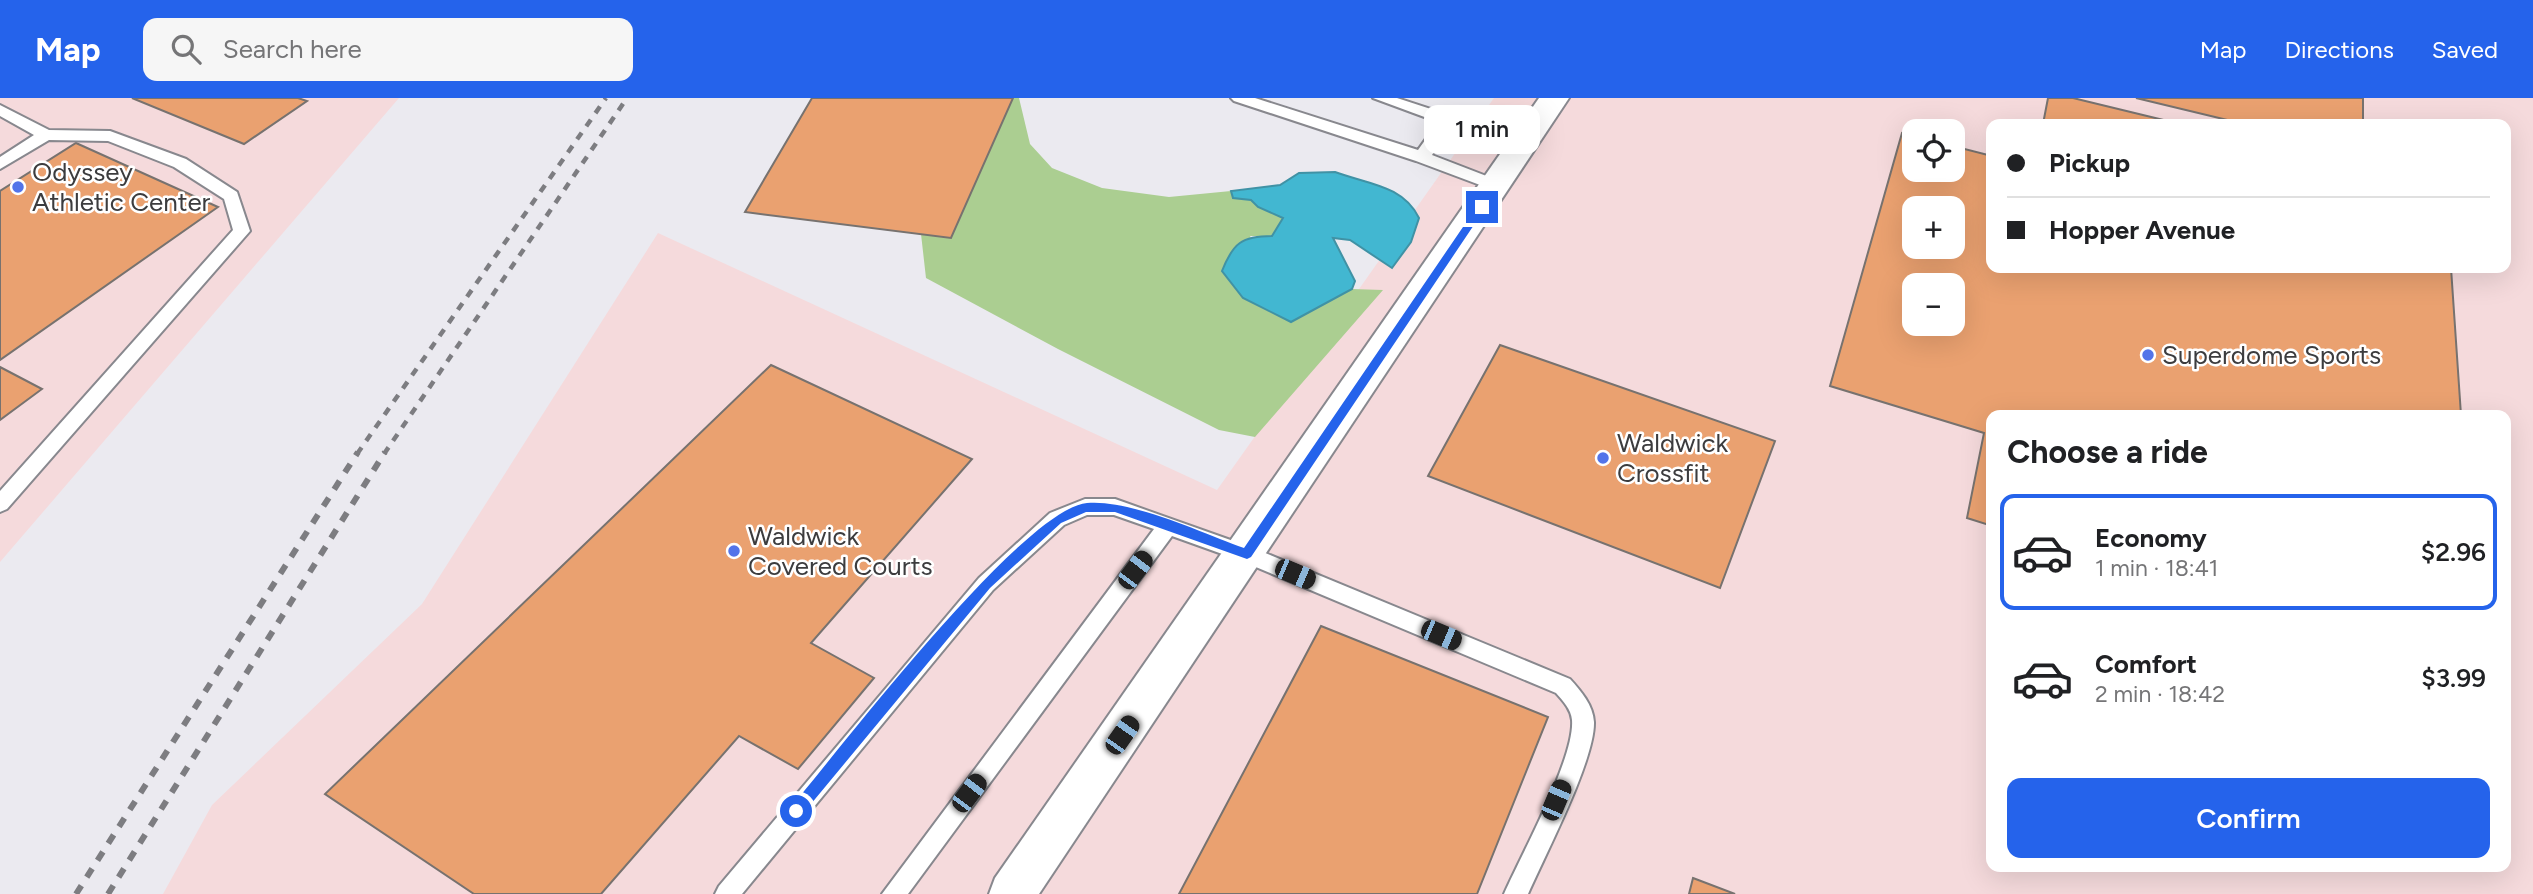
<!DOCTYPE html>
<meta charset="utf-8">
<style>
body{margin:0;font-family:Figtree,sans-serif;background:#f6f6f6;color:#202124;height:100vh;display:flex;flex-direction:column;font-size:26px;white-space:nowrap}
*{box-sizing:border-box;margin:0}
p{font-size:23px;color:#757577}
.icon{flex:none;width:38px;height:38px;fill:none;stroke:currentColor;stroke-width:2;stroke-linecap:round;stroke-linejoin:round}
.map{position:relative;flex:1;overflow:hidden}
.details{position:absolute;left:1986px;top:312px;width:525px;height:462px;display:flex;flex-direction:column;background:#fff;border-radius:14px;box-shadow:0 7px 28px #0002}
.details>*{flex:none}
.top-card{position:absolute;left:1986px;top:21px;width:525px;height:154px;border-radius:14px;box-shadow:0 7px 28px #0002;display:grid;align-content:center;height:154px;padding:0 21px;background:#fff}
.fabs{position:absolute;left:1902px;top:21px;display:grid;gap:14px}
.fabs a{display:grid;place-items:center;width:63px;height:63px;border-radius:14px;background:#fff;box-shadow:0 7px 28px #0002;font-size:35px}
.end{position:absolute;width:32px;height:32px;margin:-16px;border:9px solid #2563eb;background:#fff;box-shadow:0 0 0 4px #fff}
.from{border-radius:50%}
.bubble{position:absolute;height:49px;border-radius:14px;background:#fff;box-shadow:0 7px 28px #0002;font-size:23px;font-weight:600;line-height:49px;text-align:center}
.car{position:absolute;width:21px;height:42px;margin:-21px -10px;border-radius:9px;box-shadow:0 0 5px 2px #0007;background:linear-gradient(#222 24%,#8ab4d8 0 40%,#222 0 76%,#8ab4d8 0 86%,#222 0)}
.top-card b{display:flex;align-items:center;gap:24px;height:66px;font-size:26px}
.top-card b+b{border-top:2px solid #e0e0e0}
.top-card i{width:18px;height:18px;background:#202124}
ul{padding:0;list-style:none}
li{display:flex;align-items:center;gap:21px;height:116px;margin:0 14px 10px;padding:0 7px;border:4px solid transparent;border-radius:14px}
li div{flex:1}
li b{display:block;font-size:26px}
li em{font-style:normal;font-weight:600}
li.active{border-color:#2563eb}
li>.icon{width:63px;height:63px;stroke-width:1.5}
h2{padding:0 21px;font-size:32px;line-height:84px}
.primary-button{display:flex;gap:14px;margin-top:auto;padding:14px 21px}
.primary-button a{flex:1;height:80px;border-radius:14px;background:#2563eb;color:#fff;font-size:28px;font-weight:600;line-height:80px;text-align:center}
header{display:flex;align-items:center;gap:42px;box-sizing:border-box;height:98px;padding:0 35px;background:#2563eb;color:#fff}
header strong{font-size:33px}
nav{display:flex;gap:38px;margin-inline-start:auto;font-size:24px}
.search{width:490px;height:63px;background:#f6f6f6;display:flex;align-items:center;gap:18px;box-sizing:border-box;padding:0 24px;border-radius:14px;color:#757577;font-size:26px}
.map>svg:first-child{display:block}
.commercial{fill:#f5dadc;fill-rule:evenodd}
.green{fill:#abce91}
.water{fill:#42b7d1;stroke:#4092a5;stroke-width:2}
.building{fill:#eaa170;stroke:#77726f;stroke-width:2;fill-rule:evenodd}
.lines{fill:none;stroke-linecap:round;stroke-linejoin:round}
.lane-casing{stroke:#88888e;stroke-width:4}
.secondary-casing{stroke:#88888e;stroke-width:4}
.lane{fill:#fff;fill-rule:evenodd}
.secondary{fill:#fff;fill-rule:evenodd}
.rail-far1{stroke:#7d7d81;stroke-width:4.5;stroke-dasharray:8 8;stroke-linecap:butt}
.rail{stroke:#7d7d81;stroke-width:6;stroke-dasharray:10 10;stroke-linecap:butt}
.route{fill:#2563eb}
.poi-dot{fill:#5374e9;stroke:#fff;stroke-width:2.5}
.labels{text-anchor:middle;dominant-baseline:central;stroke-width:5;stroke-linejoin:round;paint-order:stroke}
.poi-label{font-size:26px;fill:#3c3c3e;stroke:#fff;text-anchor:start}
</style>
<header>
<strong>Map</strong>
<div class="search"><svg class="icon" aria-label="search" viewBox="0 0 24 24"><circle cx="10" cy="10" r="6"/><path d="M15 15l6 6"/></svg>Search here</div>
<nav><a>Map</a><a>Directions</a><a>Saved</a></nav>
</header>
<div class="map">
<svg width="2533" height="796" viewBox="0 0 2533 796">
<rect width="100%" height="100%" fill="#ebeaf0"/>
<!-- commercial -->
<path class="commercial" d="M0 0H399L0 464Z
M1494 0H2533V796H163L212 707 422 506 658 135 1217 392ZM1992 26H2506V170H1992ZM1914 33H1953V72H1914ZM1914 110H1953V149H1914ZM1914 187H1953V226H1914ZM1992 317H2506V768H1992Z"/>
<!-- green -->
<path class="green" d="M1013 0H1019L1030 46 1052 70 1102 90 1169 99 1231 93 1233 100 1251 102 1258 109 1284 120 1272 138H1250L1291 224 1352 191 1383 192 1255 339 1219 332 1058 251 926 180 921 136Z"/>
<!-- water -->
<path class="water" d="M1335 74C1367 86 1403 87 1419 120L1411 144 1392 170 1350 142 1333 140 1355 183 1352 191 1291 224 1243 200 1222 173C1233 145 1242 138 1272 138L1283 120 1258 109 1251 102 1233 100 1231 93 1280 87 1299 75Z"/>
<!-- building -->
<path class="building" d="M132 0H298L307 3 244 46Z
M812 0H1013L951 140 745 114Z
M2048 0H2073L2180 26H2043Z
M2136 0H2363V26H2244Z
M1902 35 1914 38V72H1953V48L1992 58V170H2451L2461 317H1992V428L1967 420 1984 335 1830 288ZM1914 110H1953V149H1914ZM1914 187H1953V226H1914Z
M76 45 218 109 0 262V93Z
M1500 247 1775 343 1720 490 1428 378Z
M771 267 972 361 811 545 874 580 798 671 739 638 601 796H474L325 696Z
M0 269 42 291 0 322Z
M1321 528 1548 619 1477 796H1179Z
M1693 780 1735 796H1689Z"/>
<g class="lines">
<defs>
<path id="lane" d="M1231 0H1255L1418 52 1438 24 1373 0H1397L1529 43 1531 47 1523 52 1451 28 1432 57 1502 84 1504 88 1496 93 1416 63 1234 3Z
M0 7 49 32 110 33 186 61 237 94 250 133 7 411 0 414V393L233 132 224 101 174 69 108 43 49 42 0 71V59L34 37 0 18Z
M1085 401H1115L1253 450 1570 581C1581 593 1593 607 1594 624 1595 662 1545 757 1528 796H1504C1521 757 1575 660 1572 622 1571 611 1563 603 1556 595L1239 462 1172 438 908 796H882L1154 431 1114 417H1087L1064 427 993 492 742 796H715L719 788 979 480 1050 415Z"/>
<path id="secondary" d="M1539 0H1569L1039 796H989L995 780Z"/>
</defs>
<!-- lane casing -->
<use href="#lane" class="lane-casing"/>
<!-- secondary casing -->
<use href="#secondary" class="secondary-casing"/>
<!-- lane -->
<use href="#lane" class="lane"/>
<!-- secondary -->
<use href="#secondary" class="secondary"/>
<!-- rail-far1 -->
<path class="rail-far1" d="M357 356 606 0
M384 356 627 0"/>
<!-- rail -->
<path class="rail" d="M76 796 358 354
M108 796 385 354"/>
</g>
<!-- route -->
<path class="route" d="M1478 107 1486 109 1251 459 1247 461 1115 414H1086L1061 425 990 490 801 718H791V709C840 651 1023 411 1087 405 1130 401 1202 435 1244 450Z"/>
<!-- markers -->
<g class="poi-dot">
<circle cx="18" cy="89" r="7"/>
<circle cx="2148" cy="257" r="7"/>
<circle cx="1603" cy="360" r="7"/>
<circle cx="734" cy="453" r="7"/>
</g>
<g class="labels">
<!-- poi labels -->
<g class="poi-label">
<text x="32" y="74">Odyssey<tspan x="32" dy="30">Athletic Center</tspan></text>
<text x="2162" y="257">Superdome Sports</text>
<text x="1617" y="345">Waldwick<tspan x="1617" dy="30">Crossfit</tspan></text>
<text x="748" y="438">Waldwick<tspan x="748" dy="30">Covered Courts</tspan></text>
</g>
</g>
</svg>
<div class="fabs">
<a><svg class="icon" aria-label="locate" viewBox="0 0 24 24"><circle cx="12" cy="12" r="6"/><path d="M12 2v4M12 18v4M2 12h4M18 12h4"/></svg></a>
<a>+</a>
<a>−</a>
</div>
<i class="end from" style="left:796px;top:713px"></i>
<i class="end" style="left:1482px;top:109px"></i>
<div class="bubble" style="left:1424px;top:7px;width:116px">1 min</div>
<i class="car" style="left:1135px;top:472px;rotate:37deg"></i>
<i class="car" style="left:1295px;top:476px;rotate:113deg"></i>
<i class="car" style="left:1441px;top:537px;rotate:113deg"></i>
<i class="car" style="left:1122px;top:637px;rotate:35deg"></i>
<i class="car" style="left:969px;top:695px;rotate:37deg"></i>
<i class="car" style="left:1556px;top:702px;rotate:23deg"></i>
<div class="top-card">
<b><i class="from"></i>Pickup</b>
<b><i></i>Hopper Avenue</b>
</div>
<section class="details">
<h2>Choose a ride</h2>
<ul>
<li class="active"><svg class="icon" aria-label="car" viewBox="0 0 24 24"><path d="M5 17H2v-5l4-1 3-4h7l3 4 3 1v5h-3M9 17h6M6 11h13"/><circle cx="7" cy="17" r="2"/><circle cx="17" cy="17" r="2"/></svg><div><b>Economy</b><p>1 min · 18:41</p></div><em>$2.96</em></li>
<li><svg class="icon" aria-label="car" viewBox="0 0 24 24"><path d="M5 17H2v-5l4-1 3-4h7l3 4 3 1v5h-3M9 17h6M6 11h13"/><circle cx="7" cy="17" r="2"/><circle cx="17" cy="17" r="2"/></svg><div><b>Comfort</b><p>2 min · 18:42</p></div><em>$3.99</em></li>
</ul>
<div class="primary-button"><a>Confirm</a></div>
</section>
</div>
